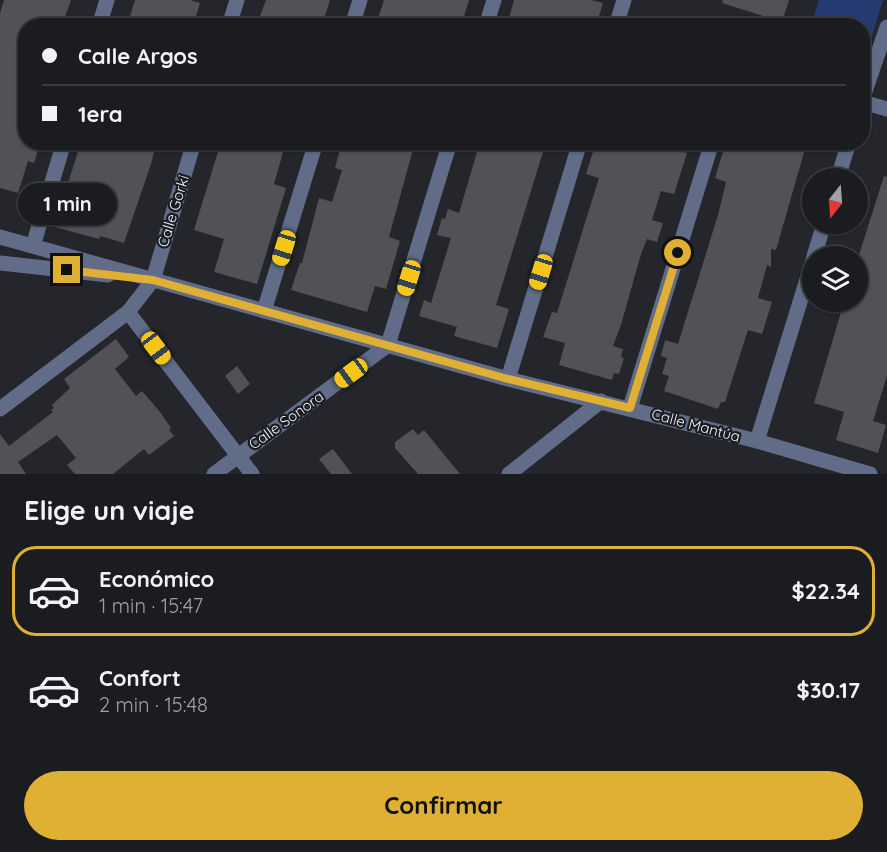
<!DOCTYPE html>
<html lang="es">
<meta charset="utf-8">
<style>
body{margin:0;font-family:Quicksand,sans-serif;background:#28292d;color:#f1f3f6;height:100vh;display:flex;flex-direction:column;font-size:22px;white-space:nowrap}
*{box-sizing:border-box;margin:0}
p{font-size:20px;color:#a0a1a5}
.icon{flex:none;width:33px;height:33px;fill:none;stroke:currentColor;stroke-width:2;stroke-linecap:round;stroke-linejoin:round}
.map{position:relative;height:474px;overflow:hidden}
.panel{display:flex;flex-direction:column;background:#1b1c20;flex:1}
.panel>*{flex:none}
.hud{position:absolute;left:18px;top:18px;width:852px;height:132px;border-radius:24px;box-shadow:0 2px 4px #0004,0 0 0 2px #393a3e;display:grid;align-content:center;height:132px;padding:0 24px;background:#1b1c20}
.needle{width:39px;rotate:197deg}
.tools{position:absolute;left:802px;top:168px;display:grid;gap:12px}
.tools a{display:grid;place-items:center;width:66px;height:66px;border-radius:50%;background:#1b1c20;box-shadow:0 2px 4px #0004,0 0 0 2px #393a3e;font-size:30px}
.end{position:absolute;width:27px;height:27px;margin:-14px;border:8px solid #e0b034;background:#111;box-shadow:0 0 0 3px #111}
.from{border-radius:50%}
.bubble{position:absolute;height:42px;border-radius:21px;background:#1b1c20;box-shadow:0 2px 4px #0004,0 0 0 2px #393a3e;font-size:20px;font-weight:800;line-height:42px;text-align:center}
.car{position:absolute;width:18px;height:36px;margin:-18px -9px;border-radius:8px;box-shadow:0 0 4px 2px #0007;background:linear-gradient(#f5c518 24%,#345 0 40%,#f5c518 0 76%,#345 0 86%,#f5c518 0)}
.hud b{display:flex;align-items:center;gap:21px;height:57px;font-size:22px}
.hud b+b{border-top:2px solid #393a3e}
.hud i{width:15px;height:15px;background:#f1f3f6}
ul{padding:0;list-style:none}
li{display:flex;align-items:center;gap:18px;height:90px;margin:0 12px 9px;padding:0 12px;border:3px solid transparent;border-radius:24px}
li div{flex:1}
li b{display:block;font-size:22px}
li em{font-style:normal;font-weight:800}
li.on{border-color:#e0b034}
li>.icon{width:54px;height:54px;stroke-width:1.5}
h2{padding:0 24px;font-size:27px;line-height:72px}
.button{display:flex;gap:12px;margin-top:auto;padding:12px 24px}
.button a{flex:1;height:69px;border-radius:36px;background:#e0b034;color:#111;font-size:24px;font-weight:800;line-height:69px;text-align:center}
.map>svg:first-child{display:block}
.green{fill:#253a70}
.building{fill:#505258}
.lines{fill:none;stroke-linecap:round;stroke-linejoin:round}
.minor{stroke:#606c88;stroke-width:15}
.route{stroke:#e0b034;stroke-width:8}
.labels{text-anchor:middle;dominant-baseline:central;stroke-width:4.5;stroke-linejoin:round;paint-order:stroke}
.street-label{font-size:15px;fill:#f1f2f6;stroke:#1a1c21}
</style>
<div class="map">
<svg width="887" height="474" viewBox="0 0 887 474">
<rect width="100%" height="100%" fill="#24262b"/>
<!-- green -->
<path class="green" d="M819 0H883L863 65 862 26 811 25Z"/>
<!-- building -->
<path class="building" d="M4 0H71L62 26H26V143L39 147 34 163 28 161 18 193 0 188V13Z
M135 0H190L200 3 193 26H127Z
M266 0H330L322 26H263L264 22 258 21Z
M384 0H469L461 26H388L377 22Z
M514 0H591L603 3 596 26H507Z
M723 0H789L782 22 722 3Z
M81 142H151L150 146 155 148 151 164 124 243 100 236 99 239 51 226 63 189 66 190Z
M221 142H286L274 184 286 188 257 284 214 272 224 239 194 230Z
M342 142H415L389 237 400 241 386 289 375 286 367 312 291 290 300 263H302L319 198 332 202 342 170 335 168Z
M480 142 491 145V142H546L496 305 509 309 497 348 454 336 457 327 419 316 424 300 431 303 451 238 437 235 442 218 445 219 448 209 459 213Z
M596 142H676L674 149 687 153 674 194 661 191 652 220 663 223 657 242 647 239 641 254 621 325 613 346 623 349 621 357 624 358 619 374 614 373 612 380 559 365 565 343 543 337 552 312 557 313 599 178 586 174Z
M726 142H807L776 250 771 249V267L767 265 758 298 772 302 762 334 748 330 725 402H721L718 409 664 391 669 376 662 374 667 358 661 356 665 340 678 344 718 215 726 182 715 178Z
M884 176 887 177V376L873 421 886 425 878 453 836 440 844 412 814 403 844 302H858V258Z
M116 339 129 357 115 369 136 396 142 391 160 412 171 428 169 430 174 436 149 455 144 449 113 474H75L67 465 76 458 57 435 18 462 26 474H0V434L9 446 53 412 51 410 54 408 52 405 70 388 64 379Z
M237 366 250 384 238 394 225 376Z
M413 429 418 435 424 430 460 474H418L395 448V442Z
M333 449 352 474H331L319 459Z"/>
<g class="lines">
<!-- minor -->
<path class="minor" d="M99 26 107 0
M229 26 237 0
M352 26 360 0
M486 26 494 0
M616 26 624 0
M862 100 887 27
M862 102 887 109
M838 178 849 142
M0 237 508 379 757 441 870 474
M33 246 64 142
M814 256 824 224
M0 263 108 275
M264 311 316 142
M128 312 252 474
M508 379 580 142
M630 408 712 142
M0 409 128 312 153 280 194 142
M757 441 813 260
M214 474 388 345 450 142
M509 474 601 401"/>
</g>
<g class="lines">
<!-- route -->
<path class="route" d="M67 270 153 280 508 379 630 408 678 253"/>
</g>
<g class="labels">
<!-- street labels -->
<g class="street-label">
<text transform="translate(173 211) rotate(-73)">Calle Gorki</text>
<text transform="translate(286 420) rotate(-36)">Calle Sonora</text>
<text transform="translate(696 425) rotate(15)">Calle Mantúa</text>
</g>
</g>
</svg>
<div class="tools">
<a><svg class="needle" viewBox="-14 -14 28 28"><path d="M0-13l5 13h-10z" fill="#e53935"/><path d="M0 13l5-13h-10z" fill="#a0a1a5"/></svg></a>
<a><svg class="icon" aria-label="layers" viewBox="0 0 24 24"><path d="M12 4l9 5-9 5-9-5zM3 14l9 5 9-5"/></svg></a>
</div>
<i class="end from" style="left:678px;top:253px"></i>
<i class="end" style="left:67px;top:270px"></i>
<div class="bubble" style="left:18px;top:183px;width:99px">1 min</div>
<i class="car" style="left:284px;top:248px;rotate:197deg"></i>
<i class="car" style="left:541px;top:272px;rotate:197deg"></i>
<i class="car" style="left:409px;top:278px;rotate:197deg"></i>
<i class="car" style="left:156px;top:348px;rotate:143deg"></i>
<i class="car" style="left:351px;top:373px;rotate:234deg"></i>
<div class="hud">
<b><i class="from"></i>Calle Argos</b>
<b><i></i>1era</b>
</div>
</div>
<section class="panel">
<h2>Elige un viaje</h2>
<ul>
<li class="on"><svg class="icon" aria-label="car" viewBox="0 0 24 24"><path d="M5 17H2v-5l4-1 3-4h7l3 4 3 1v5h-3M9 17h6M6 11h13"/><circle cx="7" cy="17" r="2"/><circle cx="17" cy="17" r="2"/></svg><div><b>Económico</b><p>1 min · 15:47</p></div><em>$22.34</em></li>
<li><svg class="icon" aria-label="car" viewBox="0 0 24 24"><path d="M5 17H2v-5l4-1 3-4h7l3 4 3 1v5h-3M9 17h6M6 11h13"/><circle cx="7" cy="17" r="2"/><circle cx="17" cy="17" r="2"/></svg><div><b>Confort</b><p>2 min · 15:48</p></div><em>$30.17</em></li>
</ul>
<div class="button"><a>Confirmar</a></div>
</section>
